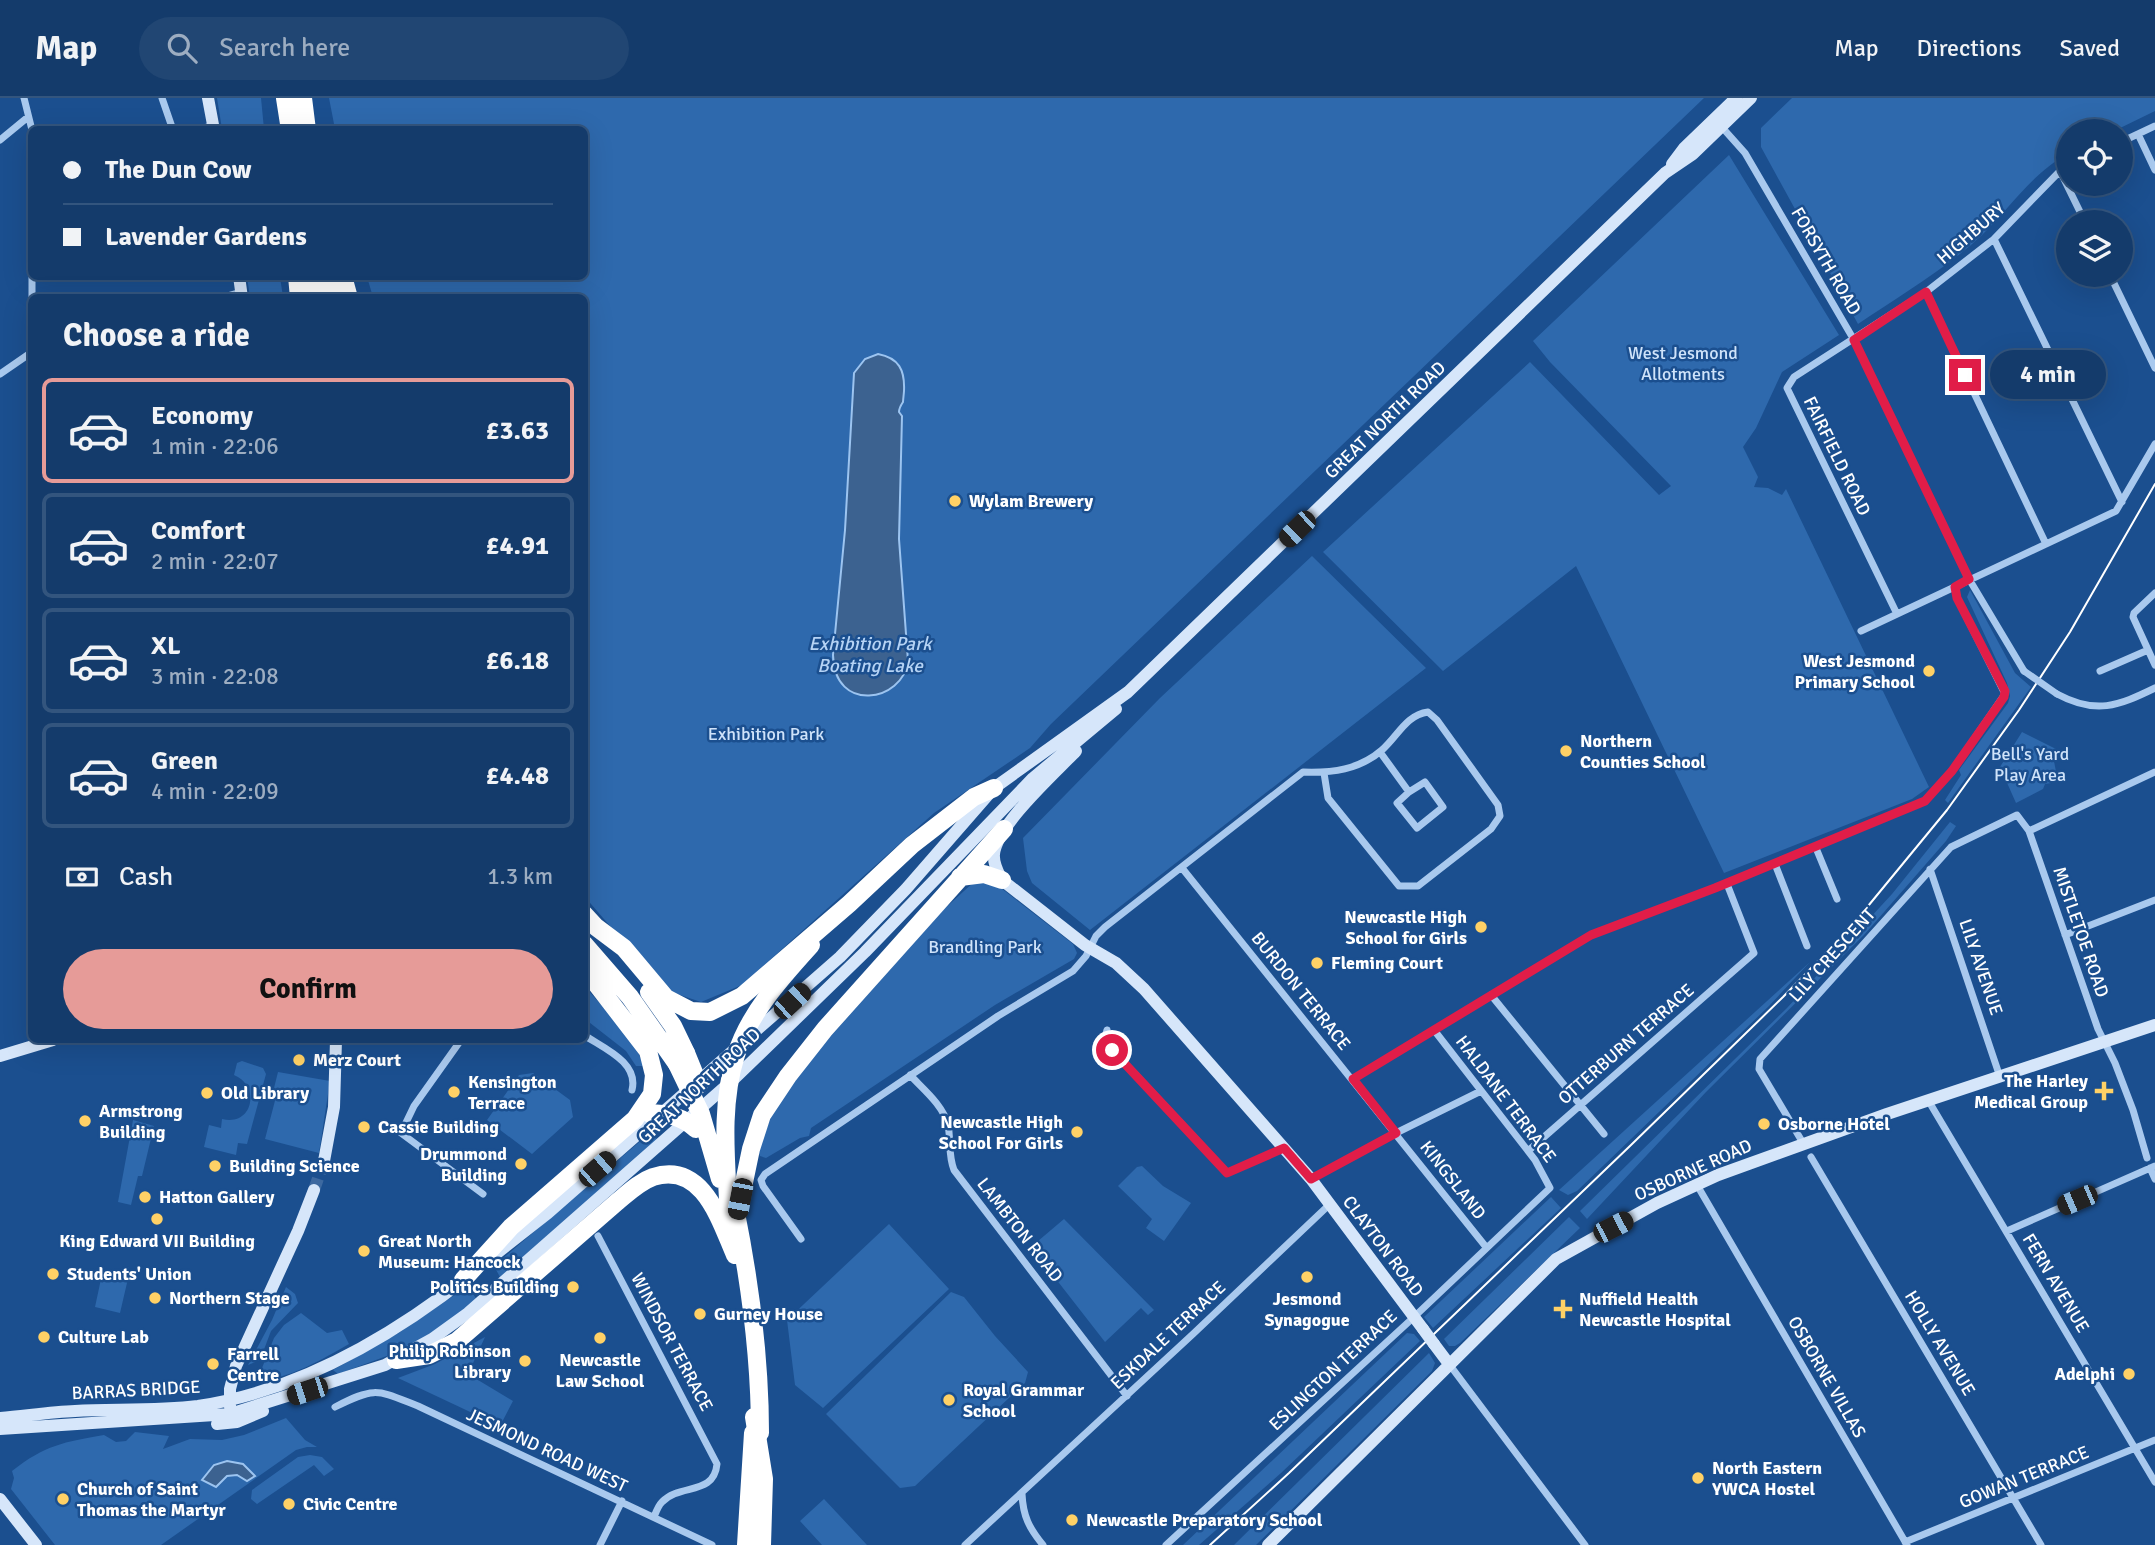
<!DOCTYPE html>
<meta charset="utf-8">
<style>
body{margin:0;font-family:Signika,sans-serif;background:#214673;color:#f1f3f6;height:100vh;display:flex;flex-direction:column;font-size:26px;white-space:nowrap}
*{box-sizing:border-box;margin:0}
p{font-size:23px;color:#9dadc1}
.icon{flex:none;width:38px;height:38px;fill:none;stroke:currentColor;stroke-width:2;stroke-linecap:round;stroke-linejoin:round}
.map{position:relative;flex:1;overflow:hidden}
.sheet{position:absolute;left:28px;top:196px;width:560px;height:749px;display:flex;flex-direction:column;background:#143b6b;border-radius:10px;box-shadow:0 7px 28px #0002,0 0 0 2px #33557e}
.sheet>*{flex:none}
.banner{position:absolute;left:28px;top:28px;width:560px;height:154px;border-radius:10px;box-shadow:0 7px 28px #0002,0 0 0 2px #33557e;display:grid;align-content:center;height:154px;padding:0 35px;background:#143b6b}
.fabs{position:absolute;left:2056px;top:21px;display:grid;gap:14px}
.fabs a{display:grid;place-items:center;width:77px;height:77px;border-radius:50%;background:#143b6b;box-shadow:0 7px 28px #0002,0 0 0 2px #33557e;font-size:35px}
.end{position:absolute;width:32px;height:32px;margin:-16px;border:9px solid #e11d48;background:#fff;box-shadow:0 0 0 4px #fff}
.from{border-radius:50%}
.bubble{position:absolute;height:49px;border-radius:24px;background:#143b6b;box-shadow:0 7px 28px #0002,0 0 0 2px #33557e;font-size:23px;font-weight:700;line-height:49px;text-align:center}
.car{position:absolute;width:21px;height:42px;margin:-21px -10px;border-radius:9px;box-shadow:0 0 5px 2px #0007;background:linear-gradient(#222 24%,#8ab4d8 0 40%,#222 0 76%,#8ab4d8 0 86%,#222 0)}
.banner b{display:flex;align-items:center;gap:24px;height:66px;font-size:26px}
.banner b+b{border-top:2px solid #33557e}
.banner i{width:18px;height:18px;background:#f1f3f6}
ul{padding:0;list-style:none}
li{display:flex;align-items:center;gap:21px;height:105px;margin:0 14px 10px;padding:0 21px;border:4px solid #33557e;border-radius:10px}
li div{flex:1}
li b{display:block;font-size:26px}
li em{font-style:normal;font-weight:700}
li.active{border-color:#e69b98}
li>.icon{width:63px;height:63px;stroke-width:1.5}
h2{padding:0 35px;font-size:32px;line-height:84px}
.pay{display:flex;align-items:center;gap:18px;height:77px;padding:0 35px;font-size:26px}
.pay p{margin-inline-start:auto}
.button{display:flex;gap:14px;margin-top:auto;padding:14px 35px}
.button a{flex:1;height:80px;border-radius:42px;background:#e69b98;color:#111;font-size:28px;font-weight:700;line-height:80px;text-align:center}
header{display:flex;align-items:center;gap:42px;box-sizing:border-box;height:98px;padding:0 35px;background:#143b6b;border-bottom:2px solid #33557e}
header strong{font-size:33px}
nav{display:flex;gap:38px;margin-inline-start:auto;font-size:24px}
.search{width:490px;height:63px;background:#214673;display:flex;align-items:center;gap:18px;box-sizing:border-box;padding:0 24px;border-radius:38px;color:#9dadc1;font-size:26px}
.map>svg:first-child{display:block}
.green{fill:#2e69ad}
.water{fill:#3c6290;stroke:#9cc4f0;stroke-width:2}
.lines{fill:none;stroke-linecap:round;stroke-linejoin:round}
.secondary-tunnel{stroke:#3d69a0;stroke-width:12;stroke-dasharray:12 6;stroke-linecap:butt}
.street{stroke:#a9c9ee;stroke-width:7}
.secondary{stroke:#d6e6fa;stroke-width:12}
.highway{stroke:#fff;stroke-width:18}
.tram{stroke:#fff;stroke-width:2}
.street-bridge{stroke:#a9c9ee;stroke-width:7}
.secondary-bridge{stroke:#d6e6fa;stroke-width:12}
.highway-bridge{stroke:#fff;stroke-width:18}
.route{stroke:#e11d48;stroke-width:9}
.poi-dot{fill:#ffd166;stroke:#1b4f8f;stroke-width:2.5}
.labels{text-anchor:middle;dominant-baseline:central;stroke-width:5;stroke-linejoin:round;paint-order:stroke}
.street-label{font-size:18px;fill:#fff;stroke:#1b4f8f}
.park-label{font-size:18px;fill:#cfe3fa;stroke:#1b4f8f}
.poi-label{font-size:18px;font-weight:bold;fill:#fff;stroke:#1b4f8f;text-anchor:start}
.water-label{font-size:19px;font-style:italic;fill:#b5d3f5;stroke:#1b4f8f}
</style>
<header>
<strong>Map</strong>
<div class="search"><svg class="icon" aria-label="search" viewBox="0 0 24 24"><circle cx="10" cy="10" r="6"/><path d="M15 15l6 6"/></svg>Search here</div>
<nav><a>Map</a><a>Directions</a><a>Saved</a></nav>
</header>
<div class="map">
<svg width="2155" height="1447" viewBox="0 0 2155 1447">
<rect width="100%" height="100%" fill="#1b4f8f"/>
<!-- green -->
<path class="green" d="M217 0H261L264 31H222Z
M329 0H1704L1051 626 1030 650 934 715 742 887 701 904 665 892 585 799 584 200 373 199 367 179 584 178V32L335 31Z
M1792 0H2155V13L2114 33H2068V56C2033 74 2010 110 1982 137 1947 170 1898 199 1858 226L1761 49V30Z
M1729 57 1839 237 1782 274 1756 330 1743 349 1758 379 1754 389 1768 390 1782 397 1786 391 1929 689 1912 701 1724 775 1576 468 1443 573 1323 454 1530 264 1659 397 1671 388 1550 264 1533 243Z
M247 179H280L283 199H250Z
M1312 458 1426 570 1090 832 1032 785 1027 773 1023 740 1160 600Z
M1970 492 2015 575 2031 589 1948 705 1945 702 1961 677 1959 672 2008 605 2010 598 2007 585 1967 499Z
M2022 634 2056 651 2053 658 2058 684 2045 686 2043 691 2016 705 2000 669Z
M1950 724 1956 728 1946 743 1864 837 1706 994 1587 1121 1580 1113 1787 910 1892 796Z
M975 783H992L1073 846 1077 855 1074 861 995 907 811 1030 809 1038 800 1040 766 1060 760 1058 758 1053 773 1014 814 957 942 813Z
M1810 864 1769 908 1577 1093 1568 1097 1559 1092Z
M584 888 632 940 644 968H636L626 953 585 921Z
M242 963 263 970 266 976 247 1046 238 1045 236 1057 204 1049 209 1027 221 1030 222 1021C253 1029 261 988 234 977L237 965Z
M278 974 330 983 319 1055 265 1041 277 995 274 990Z
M533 975 570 1002 573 1019 532 1056 487 1022 519 977Z
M133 1022 154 1028 142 1078H138L131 1107 118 1104Z
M658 1028 656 1043 500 1179 494 1168Z
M1142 1068 1163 1088 1191 1105 1164 1143 1146 1130 1152 1121 1118 1088 1137 1069Z
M1551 1099 1561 1110 1433 1230 1424 1219Z
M1569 1119 1580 1130 1460 1245 1455 1248H1449L1444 1241Z
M1064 1121 1154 1212 1148 1217 1141 1210 1105 1244 1031 1149Z
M889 1126 949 1191 823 1310 795 1287 787 1222Z
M128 1169 130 1172 120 1215 95 1209 101 1181Z
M468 1188 477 1202 445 1226 403 1252 338 1276 333 1272 400 1234Z
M286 1189 295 1196 298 1205 271 1233 260 1262 248 1267 272 1222Z
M951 1194 964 1199 995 1238 1028 1274 1025 1285 915 1388 900 1390 826 1316Z
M301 1215 327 1235 342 1232 349 1246C321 1262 294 1278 262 1283V1270L274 1240 284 1227Z
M1407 1235 1414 1236 1420 1243 1281 1375 1199 1447H1183Z
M485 1239 468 1276 513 1303 500 1328 398 1280 435 1266Z
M1429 1255 1435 1265 1432 1273 1256 1447H1234Z
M286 1320 305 1342 317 1349H307L296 1352 161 1447H55L11 1391 14 1380 12 1373C45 1347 64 1344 104 1337L116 1344 126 1343 135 1334 169 1338 163 1351 190 1341 222 1342 244 1337Z
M310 1357 322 1359 334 1371 324 1378 314 1367 257 1406 251 1401 252 1392 298 1359Z
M824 1401 867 1447H822L800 1423Z"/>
<!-- water -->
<path class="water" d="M878 256C899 260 905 272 904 293 904 294 903 303 903 304 901 307 899 310 899 314L902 318 899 441 908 563C903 604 834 616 833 557L845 432 854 275 865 261Z
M227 1363 243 1366 255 1378 247 1383 237 1377 227 1378 216 1389 202 1382 214 1367Z"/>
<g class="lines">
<!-- secondary-tunnel -->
<path class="secondary-tunnel" d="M314 1092 324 1063"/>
<!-- street -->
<path class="street" d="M24 0 32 32
M162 0 173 32
M1720 27 1745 55 1854 242 1969 481 2024 573
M198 32 213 27
M2138 36 2155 72
M0 42 28 19
M2121 44 2155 28
M2060 73 2085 124
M1994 141 2122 404
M2110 177 2155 270
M1926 194 2046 446
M32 200V178
M220 200 241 194
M0 276 32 254
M2155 495 2134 515 2133 519 2155 567
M1897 516 1787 290 1794 279 1926 194 1994 141 2060 73 2068 69
M1861 533 2116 413 2155 346
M2100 573 2148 552
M2057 596C2096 617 2118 608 2155 590
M1380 654 1409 694 1425 684 1443 709 1417 730 1397 705 1409 694
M2029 733 2155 674
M1816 750 1837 801
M1775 766 1807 848
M1182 770 1486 1149
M1930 771 2000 979
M2065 837 2155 802
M1491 897 1604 1036
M1107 932 1104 943 1227 1075 1284 1050
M584 937C603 950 639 964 632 992
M461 942 414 1008 401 1035 483 1096
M910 977C924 992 943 1007 948 1027 951 1042 948 1057 954 1072L1127 1298
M1353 981 1591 837 1715 790 1925 703 1952 673 2005 596 1957 500 1955 489
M1928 1002 2155 1384
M1803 1045 1759 971 1760 961 1951 749 2017 717 2029 733 2098 931 2115 965 2133 1012 2147 1060
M1528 1053 1754 855 1727 786
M1811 1059 2041 1447
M2150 1070 2155 1081
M1311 1081 1396 1035 1481 993
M1697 1087 1907 1447
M2007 1133 2155 1068
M598 1138 717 1366C714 1398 680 1385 662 1404 658 1408 656 1414 654 1419
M801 1141 763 1088 761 1082 765 1076 998 918 1073 873 1086 858 1096 838 1105 829 1303 674C1332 675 1359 672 1382 652 1398 638 1406 617 1428 614L1437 622 1498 707 1500 718 1491 731 1418 788H1399L1328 700 1324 675
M1449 1266 1585 1447
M335 1309C376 1288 377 1292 418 1308L712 1447
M1022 1396C1023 1418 1029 1430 1043 1447
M1905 1444 2155 1342
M600 1447 622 1403
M965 1447 1193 1236 1330 1106
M1166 1447 1414 1219 1550 1090 1535 1062 1434 932"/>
<!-- secondary -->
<path class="secondary" d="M208 0 214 32
M1672 66 1684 50 1736 0
M239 178 242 200
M1076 653C1054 676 997 727 994 756 993 766 998 774 1002 782L1085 847 1116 865 1144 891 1311 1081 1423 1231
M0 958 53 942
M324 1063 334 1009 336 942
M492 1159 548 1115 840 859 906 791 994 690 1128 594 1665 75 1693 56 1751 0
M1434 1246 1449 1266
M230 1309V1291L236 1268 298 1133 314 1092
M0 1320C25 1318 50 1314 75 1313 115 1311 157 1313 198 1308 299 1293 390 1240 470 1177
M217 1326 237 1324 263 1313
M0 1331 230 1316 385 1267 432 1241 468 1215 735 980 865 854 1033 680 1116 611
M0 1401 36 1447
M1268 1447 1556 1161 1657 1105 1718 1077 1887 1016 2155 927"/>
<!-- highway -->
<path class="highway" d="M285 0 290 32
M303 0 307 32
M297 178 299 200
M313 178 316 200
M330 178 333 200
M343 178 349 200
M960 779 984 776 1002 782
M584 816 596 829 624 850 666 900 691 913 710 914 742 898 849 806 912 747 974 699 994 690
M584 846 630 899 677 966
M649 894 673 928 686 955
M735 1110C750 1184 760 1259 760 1335
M737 1118 751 1051 762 1017 788 978 825 931 1004 731
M463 1182 511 1129 635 1021 652 996 654 977 648 953 584 870
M396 1262 429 1257 457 1243 617 1104C628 1095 639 1084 653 1079 703 1063 720 1123 735 1157
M746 1447 753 1335"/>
<!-- tram -->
<path class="tram" d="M1210 1447 1289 1375 1631 1047 1783 899 1850 830 1947 712 2019 612 2070 534 2155 386"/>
<!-- street-bridge -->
<path class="street-bridge" d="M2024 573 2057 596"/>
<!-- secondary-bridge -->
<path class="secondary-bridge" d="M1423 1231 1434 1246"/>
<!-- highway-bridge -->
<path class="highway-bridge" d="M686 955 699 987
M677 966 701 1016 720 1081
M650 1016C667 1014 684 1020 696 1031
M729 1122C727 1068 719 1010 736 957 749 915 782 879 811 847
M754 1319 764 1381 762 1447"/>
</g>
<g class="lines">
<!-- route -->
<path class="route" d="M1112 952 1227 1075 1284 1050 1311 1081 1396 1035 1353 981 1591 837 1715 790 1925 703 1952 673 2004 599 2005 593 1957 500 1955 489 1969 481 1854 242 1926 194 1965 277"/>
</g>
<!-- markers -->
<g class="poi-dot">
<circle cx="955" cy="403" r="7"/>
<circle cx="1929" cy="573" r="7"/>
<circle cx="1566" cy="653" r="7"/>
<circle cx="1481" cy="829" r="7"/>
<circle cx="1317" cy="865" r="7"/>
<circle cx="299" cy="962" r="7"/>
<path d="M2100.5 982.5h7v7h7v7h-7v7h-7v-7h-7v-7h7z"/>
<circle cx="454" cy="994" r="7"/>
<circle cx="207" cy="995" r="7"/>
<circle cx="85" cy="1023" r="7"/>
<circle cx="1764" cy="1026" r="7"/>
<circle cx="364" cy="1029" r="7"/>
<circle cx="1077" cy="1034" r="7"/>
<circle cx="521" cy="1066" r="7"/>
<circle cx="215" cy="1068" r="7"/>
<circle cx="145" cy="1099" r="7"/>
<circle cx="157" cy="1121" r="7"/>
<circle cx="364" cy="1153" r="7"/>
<circle cx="53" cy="1176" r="7"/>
<circle cx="1307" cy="1179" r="7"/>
<circle cx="573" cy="1189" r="7"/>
<circle cx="155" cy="1200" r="7"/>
<path d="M1559.5 1200.5h7v7h7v7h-7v7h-7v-7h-7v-7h7z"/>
<circle cx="700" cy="1216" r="7"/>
<circle cx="44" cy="1239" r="7"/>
<circle cx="600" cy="1240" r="7"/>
<circle cx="525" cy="1263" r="7"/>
<circle cx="213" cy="1266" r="7"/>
<circle cx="2129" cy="1276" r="7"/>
<circle cx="949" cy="1302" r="7"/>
<circle cx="1698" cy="1380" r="7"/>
<circle cx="63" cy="1401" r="7"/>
<circle cx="289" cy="1406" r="7"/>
<circle cx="1072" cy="1422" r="7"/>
</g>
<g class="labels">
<!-- street labels -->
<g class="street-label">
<text transform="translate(1971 135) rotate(-41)">HIGHBURY</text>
<text transform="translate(1826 163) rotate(60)">FORSYTH ROAD</text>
<text transform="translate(1385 322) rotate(-44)">GREAT NORTH ROAD</text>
<text transform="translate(1837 358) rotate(64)">FAIRFIELD ROAD</text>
<text transform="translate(2081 834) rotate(71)">MISTLETOE ROAD</text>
<text transform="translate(1832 857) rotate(-48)">LILY CRESCENT</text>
<text transform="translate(1981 869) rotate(71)">LILY AVENUE</text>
<text transform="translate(1301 893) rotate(51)">BURDON TERRACE</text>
<text transform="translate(1626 946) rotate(-41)">OTTERBURN TERRACE</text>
<text transform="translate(699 988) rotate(-43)">GREAT NORTH ROAD</text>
<text transform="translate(1506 1001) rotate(53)">HALDANE TERRACE</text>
<text transform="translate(1693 1072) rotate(-24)">OSBORNE ROAD</text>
<text transform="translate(1453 1082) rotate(52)">KINGSLAND</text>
<text transform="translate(1020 1132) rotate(52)">LAMBTON ROAD</text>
<text transform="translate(1383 1148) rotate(53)">CLAYTON ROAD</text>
<text transform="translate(2056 1185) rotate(59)">FERN AVENUE</text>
<text transform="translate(1168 1237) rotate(-43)">ESKDALE TERRACE</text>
<text transform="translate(672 1244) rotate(62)">WINDSOR TERRACE</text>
<text transform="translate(1940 1245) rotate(59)">HOLLY AVENUE</text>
<text transform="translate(1333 1272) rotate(-43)">ESLINGTON TERRACE</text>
<text transform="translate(1827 1279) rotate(60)">OSBORNE VILLAS</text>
<text transform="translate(136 1292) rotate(-3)">BARRAS BRIDGE</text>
<text transform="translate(547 1352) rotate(25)">JESMOND ROAD WEST</text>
<text transform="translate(2024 1379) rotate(-22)">GOWAN TERRACE</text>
</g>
<!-- park labels -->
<g class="park-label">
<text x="1683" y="255">West Jesmond<tspan x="1683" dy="21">Allotments</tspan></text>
<text x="766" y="636">Exhibition Park</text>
<text x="2030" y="656">Bell's Yard<tspan x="2030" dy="21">Play Area</tspan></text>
<text x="985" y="849">Brandling Park</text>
</g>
<!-- poi labels -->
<g class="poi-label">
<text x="969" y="403">Wylam Brewery</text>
<text x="1915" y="563" text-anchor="end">West Jesmond<tspan x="1915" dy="21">Primary School</tspan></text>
<text x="1580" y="643">Northern<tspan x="1580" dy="21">Counties School</tspan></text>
<text x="1467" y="819" text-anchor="end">Newcastle High<tspan x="1467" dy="21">School for Girls</tspan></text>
<text x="1331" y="865">Fleming Court</text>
<text x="313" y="962">Merz Court</text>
<text x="2088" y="983" text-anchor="end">The Harley<tspan x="2088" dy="21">Medical Group</tspan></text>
<text x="468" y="984">Kensington<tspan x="468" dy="21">Terrace</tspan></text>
<text x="221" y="995">Old Library</text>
<text x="99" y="1013">Armstrong<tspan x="99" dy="21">Building</tspan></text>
<text x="1063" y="1024" text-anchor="end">Newcastle High<tspan x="1063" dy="21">School For Girls</tspan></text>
<text x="1778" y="1026">Osborne Hotel</text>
<text x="378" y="1029">Cassie Building</text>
<text x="507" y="1056" text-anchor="end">Drummond<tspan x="507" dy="21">Building</tspan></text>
<text x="229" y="1068">Building Science</text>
<text x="159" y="1099">Hatton Gallery</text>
<text x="157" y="1143" text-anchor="middle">King Edward VII Building</text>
<text x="378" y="1143">Great North<tspan x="378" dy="21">Museum: Hancock</tspan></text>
<text x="67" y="1176">Students' Union</text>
<text x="559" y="1189" text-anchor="end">Politics Building</text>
<text x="169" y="1200">Northern Stage</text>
<text x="1307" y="1201" text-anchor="middle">Jesmond<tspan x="1307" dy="21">Synagogue</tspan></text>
<text x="1579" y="1201">Nuffield Health<tspan x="1579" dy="21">Newcastle Hospital</tspan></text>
<text x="714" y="1216">Gurney House</text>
<text x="58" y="1239">Culture Lab</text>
<text x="511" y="1253" text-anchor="end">Philip Robinson<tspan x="511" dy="21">Library</tspan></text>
<text x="227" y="1256">Farrell<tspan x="227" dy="21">Centre</tspan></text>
<text x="600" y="1262" text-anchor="middle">Newcastle<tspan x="600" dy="21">Law School</tspan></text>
<text x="2115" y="1276" text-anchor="end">Adelphi</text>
<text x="963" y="1292">Royal Grammar<tspan x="963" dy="21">School</tspan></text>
<text x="1712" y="1370">North Eastern<tspan x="1712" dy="21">YWCA Hostel</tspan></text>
<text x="77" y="1391">Church of Saint<tspan x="77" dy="21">Thomas the Martyr</tspan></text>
<text x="303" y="1406">Civic Centre</text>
<text x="1086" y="1422">Newcastle Preparatory School</text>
</g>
<!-- water labels -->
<g class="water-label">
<text x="870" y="546">Exhibition Park<tspan x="870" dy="22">Boating Lake</tspan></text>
</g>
</g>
</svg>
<div class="fabs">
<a><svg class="icon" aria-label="locate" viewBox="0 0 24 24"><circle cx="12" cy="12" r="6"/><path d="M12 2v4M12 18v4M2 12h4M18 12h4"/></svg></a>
<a><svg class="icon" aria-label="layers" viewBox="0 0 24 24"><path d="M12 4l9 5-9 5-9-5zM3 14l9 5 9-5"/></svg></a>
</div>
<i class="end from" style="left:1112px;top:952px"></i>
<i class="end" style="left:1965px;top:277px"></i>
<div class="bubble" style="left:1990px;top:252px;width:116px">4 min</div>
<i class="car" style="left:1297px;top:431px;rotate:226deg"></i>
<i class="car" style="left:792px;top:903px;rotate:47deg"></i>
<i class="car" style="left:597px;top:1071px;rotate:49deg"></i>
<i class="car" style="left:740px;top:1101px;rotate:191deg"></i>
<i class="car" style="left:2077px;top:1102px;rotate:247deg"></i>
<i class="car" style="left:1613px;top:1129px;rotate:63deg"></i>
<i class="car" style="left:307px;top:1293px;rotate:252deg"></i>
<div class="banner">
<b><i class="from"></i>The Dun Cow</b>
<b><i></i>Lavender Gardens</b>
</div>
<section class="sheet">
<h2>Choose a ride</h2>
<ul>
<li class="active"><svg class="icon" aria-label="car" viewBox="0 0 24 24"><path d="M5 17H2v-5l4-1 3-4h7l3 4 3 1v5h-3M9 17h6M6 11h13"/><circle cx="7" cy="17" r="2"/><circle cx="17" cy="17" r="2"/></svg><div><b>Economy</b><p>1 min · 22:06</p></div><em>£3.63</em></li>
<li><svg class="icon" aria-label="car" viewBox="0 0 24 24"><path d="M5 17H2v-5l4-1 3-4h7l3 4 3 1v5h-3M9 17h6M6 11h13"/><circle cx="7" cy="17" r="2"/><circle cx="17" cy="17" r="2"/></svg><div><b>Comfort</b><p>2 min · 22:07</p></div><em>£4.91</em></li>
<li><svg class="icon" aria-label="car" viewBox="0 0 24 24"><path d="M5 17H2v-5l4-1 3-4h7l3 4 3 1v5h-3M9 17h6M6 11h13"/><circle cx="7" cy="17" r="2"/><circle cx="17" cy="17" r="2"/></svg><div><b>XL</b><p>3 min · 22:08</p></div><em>£6.18</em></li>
<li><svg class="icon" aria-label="car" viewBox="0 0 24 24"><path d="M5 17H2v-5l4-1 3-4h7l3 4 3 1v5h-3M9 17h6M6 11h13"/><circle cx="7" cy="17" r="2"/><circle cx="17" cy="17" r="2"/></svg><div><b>Green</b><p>4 min · 22:09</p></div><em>£4.48</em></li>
</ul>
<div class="pay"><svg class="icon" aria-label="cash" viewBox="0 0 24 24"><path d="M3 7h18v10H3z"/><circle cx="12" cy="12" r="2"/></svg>Cash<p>1.3 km</p></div>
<div class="button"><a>Confirm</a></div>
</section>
</div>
